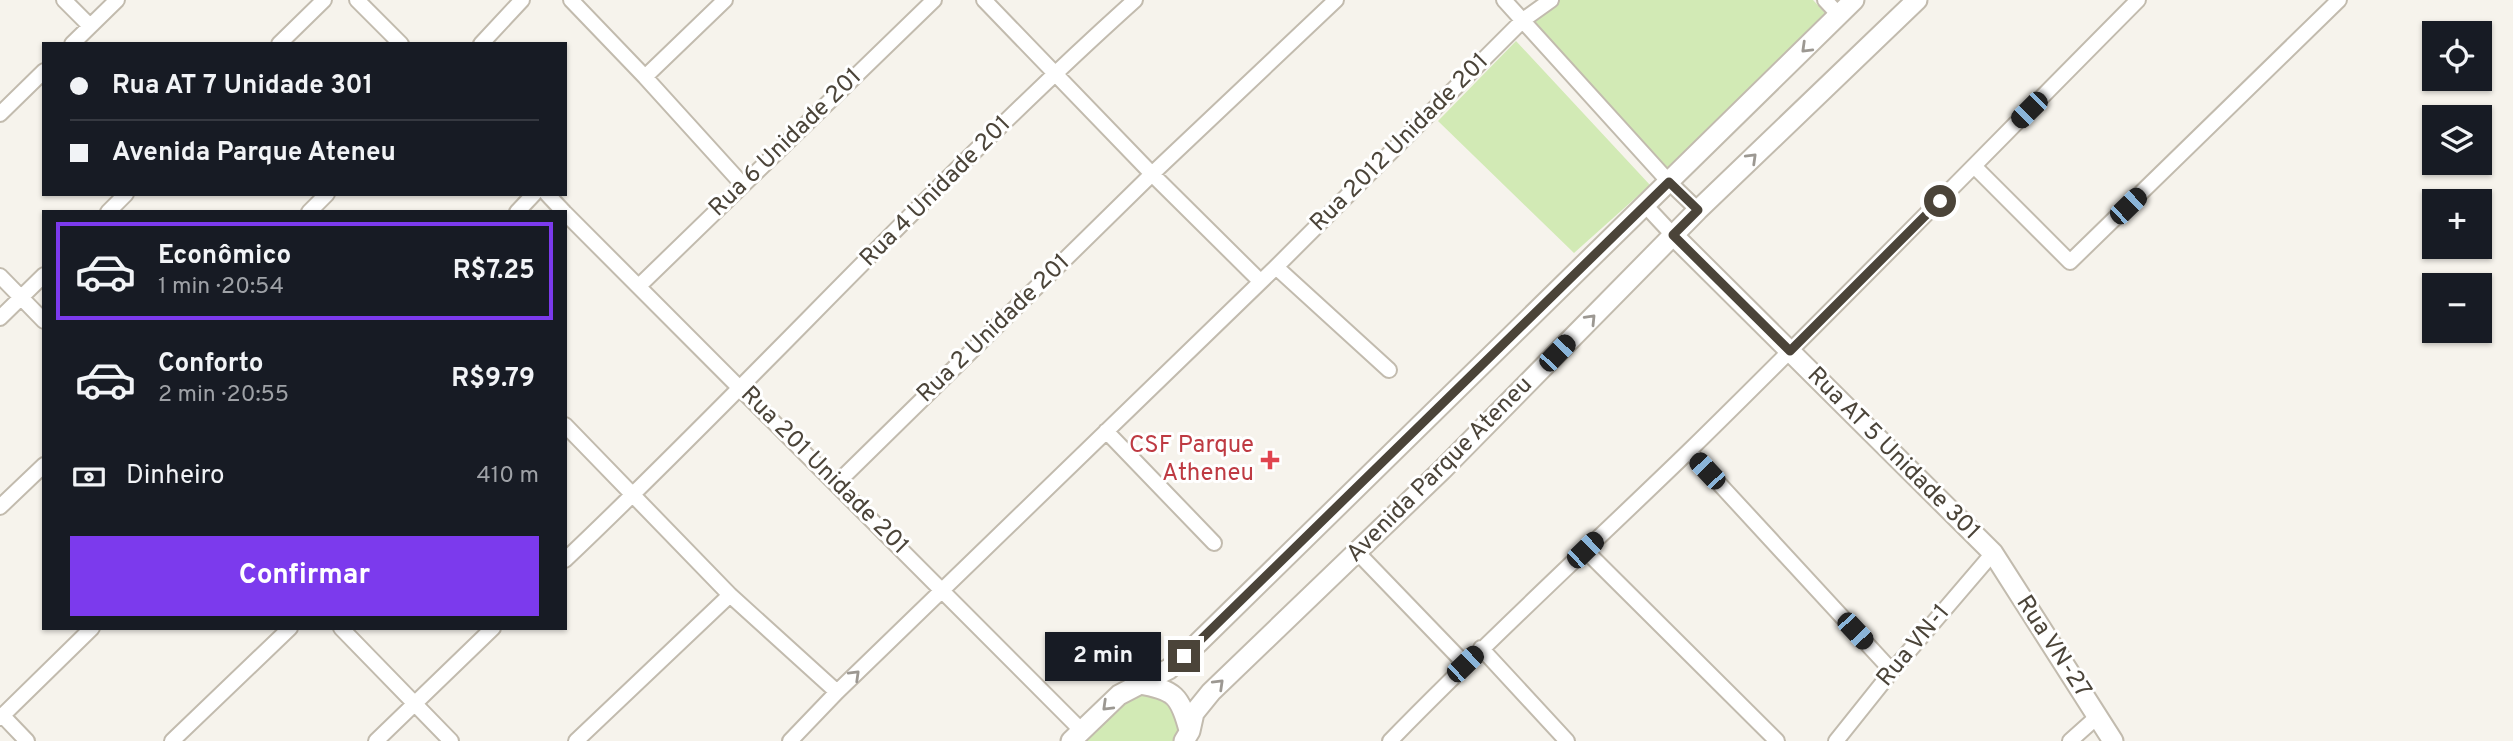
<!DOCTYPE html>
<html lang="pt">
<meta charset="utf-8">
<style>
body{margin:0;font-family:Overpass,sans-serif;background:#242831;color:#f1f3f6;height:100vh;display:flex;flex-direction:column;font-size:26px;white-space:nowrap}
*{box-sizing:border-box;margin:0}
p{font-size:23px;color:#9ea1a6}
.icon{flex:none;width:38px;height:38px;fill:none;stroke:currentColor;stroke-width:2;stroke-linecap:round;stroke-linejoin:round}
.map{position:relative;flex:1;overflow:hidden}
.panel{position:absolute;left:42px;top:210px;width:525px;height:420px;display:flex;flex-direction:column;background:#171b24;border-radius:0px;box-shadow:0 2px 5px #0004}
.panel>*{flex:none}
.hud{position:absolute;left:42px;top:42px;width:525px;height:154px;border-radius:0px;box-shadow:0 2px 5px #0004;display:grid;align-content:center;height:154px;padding:0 28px;background:#171b24}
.buttons{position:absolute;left:2422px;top:21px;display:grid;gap:14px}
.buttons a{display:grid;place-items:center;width:70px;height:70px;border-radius:0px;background:#171b24;box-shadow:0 2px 5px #0004;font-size:35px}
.end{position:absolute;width:32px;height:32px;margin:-16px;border:9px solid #4b4439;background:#fff;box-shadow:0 0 0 4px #fff}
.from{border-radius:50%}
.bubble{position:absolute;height:49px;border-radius:0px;background:#171b24;box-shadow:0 2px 5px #0004;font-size:23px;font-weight:700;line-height:49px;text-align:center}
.car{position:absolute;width:21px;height:42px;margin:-21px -10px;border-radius:9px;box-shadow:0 0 5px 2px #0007;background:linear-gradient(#222 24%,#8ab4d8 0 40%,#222 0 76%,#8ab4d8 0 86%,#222 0)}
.hud b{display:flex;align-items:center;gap:24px;height:66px;font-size:26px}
.hud b+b{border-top:2px solid #363941}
.hud i{width:18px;height:18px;background:#f1f3f6}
ul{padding:12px 0 0;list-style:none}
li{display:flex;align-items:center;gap:21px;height:98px;margin:0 14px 10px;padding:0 14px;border:4px solid transparent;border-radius:0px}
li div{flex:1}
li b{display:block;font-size:26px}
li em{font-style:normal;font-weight:700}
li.selected{border-color:#7c3aed}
li>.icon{width:63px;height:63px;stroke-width:1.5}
.pay{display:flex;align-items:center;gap:18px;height:77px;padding:0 28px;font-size:26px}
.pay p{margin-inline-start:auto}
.action{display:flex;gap:14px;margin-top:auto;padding:14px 28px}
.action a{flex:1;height:80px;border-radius:0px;background:#7c3aed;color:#fff;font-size:28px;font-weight:700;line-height:80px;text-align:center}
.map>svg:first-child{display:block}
.green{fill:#d2eab5}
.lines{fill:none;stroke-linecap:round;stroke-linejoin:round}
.minor-casing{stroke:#c2bbae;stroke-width:18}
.tertiary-casing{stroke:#c2bbae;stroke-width:23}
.minor{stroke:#fff;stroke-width:14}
.tertiary{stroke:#fff;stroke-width:19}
.oneway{stroke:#9c9892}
.route{stroke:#4b4439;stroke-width:9}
.health-dot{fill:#e0444e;stroke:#fff;stroke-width:2.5}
.labels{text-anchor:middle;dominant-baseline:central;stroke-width:6;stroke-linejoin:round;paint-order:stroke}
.street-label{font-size:24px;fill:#4b4439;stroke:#fff}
.health-label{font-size:24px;fill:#be3a42;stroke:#fff;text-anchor:end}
</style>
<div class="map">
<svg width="2513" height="741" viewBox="0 0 2513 741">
<rect width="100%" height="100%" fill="#f6f3ec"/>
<!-- green -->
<path class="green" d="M1557 0H1813L1828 16 1668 168 1533 24Z
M1516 41 1650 185 1574 253 1438 121Z
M1143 695C1168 698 1183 716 1175 741H1086L1126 700Z"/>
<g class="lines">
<defs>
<path id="minor" d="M64 0 90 26
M357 0 401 44
M571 0 645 77 743 185
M984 0 1152 174 1260 281
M1504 0 1669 182 1698 210
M1825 0 1839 15
M72 44 117 0
M279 44 324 0
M481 44 522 0
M645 77 725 0
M0 114 44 71
M1974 166 2070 262 2339 0
M547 194 564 212
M1645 205 1673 235
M108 212 126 194
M309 212 327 194
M517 212 534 194
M565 213 1082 731
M1276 267 1389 370
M0 276 44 321
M639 286 934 0
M0 318 44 275
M565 425 730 595 837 692
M1106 431 1214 543
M1689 451 1892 671
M836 484 1152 174 1336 0
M0 507 44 465
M1585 550 1777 741
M1357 552 1465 664
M565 560C758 377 937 178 1135 0
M341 628 451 741
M1481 648 1567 741
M3 716 27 741
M0 718 92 628
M172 741 290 628
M376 741 493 628
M576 741 730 595
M790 741 837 692 1276 267 1523 20 1551 0
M1390 741C1487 641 1590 547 1690 450 1841 302 1989 150 2138 0
M1836 741 1892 671 1993 553
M2070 741 2098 716"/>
<path id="tertiary" d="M1673 235 1993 553 2113 741
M1139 684C1175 690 1180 696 1189 730
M1071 741 1119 695 1169 669 1198 643 1854 0
M1184 741 1190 731 1194 713 1211 692 1442 470 1698 210 1917 0"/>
</defs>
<!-- minor casing -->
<use href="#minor" class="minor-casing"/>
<!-- tertiary casing -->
<use href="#tertiary" class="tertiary-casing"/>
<!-- minor -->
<use href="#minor" class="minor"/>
<!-- tertiary -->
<use href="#tertiary" class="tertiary"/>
</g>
<!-- one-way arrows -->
<defs><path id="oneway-chevron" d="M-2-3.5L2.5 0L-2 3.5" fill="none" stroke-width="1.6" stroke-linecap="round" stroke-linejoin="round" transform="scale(1.75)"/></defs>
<g class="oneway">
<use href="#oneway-chevron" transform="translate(1806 48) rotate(136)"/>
<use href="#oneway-chevron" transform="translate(1752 158) rotate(-44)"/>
<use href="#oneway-chevron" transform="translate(1591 319) rotate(-46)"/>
<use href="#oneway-chevron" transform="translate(855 675) rotate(-44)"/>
<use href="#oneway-chevron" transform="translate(1219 684) rotate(-44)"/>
<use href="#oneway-chevron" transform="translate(1107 706) rotate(136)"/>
</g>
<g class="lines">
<!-- route -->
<path class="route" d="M1184 656 1669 182 1698 210 1673 235 1790 351 1940 201"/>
</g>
<!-- markers -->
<path class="health-dot" d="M1266.5 449.5h7v7h7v7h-7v7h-7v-7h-7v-7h7z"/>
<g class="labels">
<!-- street labels -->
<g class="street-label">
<text transform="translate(786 143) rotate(-44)">Rua 6 Unidade 201</text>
<text transform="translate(1400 143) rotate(-45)">Rua 2012 Unidade 201</text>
<text transform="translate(936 192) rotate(-45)">Rua 4 Unidade 201</text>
<text transform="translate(994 329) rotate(-44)">Rua 2 Unidade 201</text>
<text transform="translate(1893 454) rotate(45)">Rua AT 5 Unidade 301</text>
<text transform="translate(1440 470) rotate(-45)">Avenida Parque Ateneu</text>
<text transform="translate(824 471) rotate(45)">Rua 201 Unidade 201</text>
<text transform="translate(1914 646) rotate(-50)">Rua VN-1</text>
<text transform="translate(2053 647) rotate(57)">Rua VN-27</text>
</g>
<!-- health labels -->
<g class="health-label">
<text x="1254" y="446">CSF Parque<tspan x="1254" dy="28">Atheneu</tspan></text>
</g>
</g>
</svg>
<div class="buttons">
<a><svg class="icon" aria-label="locate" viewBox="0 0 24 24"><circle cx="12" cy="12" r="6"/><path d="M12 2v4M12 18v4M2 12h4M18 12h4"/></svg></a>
<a><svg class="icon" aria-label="layers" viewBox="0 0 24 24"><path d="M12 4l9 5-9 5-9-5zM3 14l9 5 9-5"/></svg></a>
<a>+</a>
<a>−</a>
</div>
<i class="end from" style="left:1940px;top:201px"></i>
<i class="end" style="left:1184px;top:656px"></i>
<div class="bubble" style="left:1045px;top:632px;width:116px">2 min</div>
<i class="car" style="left:2029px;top:110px;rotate:225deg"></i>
<i class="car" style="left:2128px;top:206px;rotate:46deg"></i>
<i class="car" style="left:1557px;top:353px;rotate:44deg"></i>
<i class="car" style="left:1707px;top:471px;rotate:317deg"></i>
<i class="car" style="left:1585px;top:550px;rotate:46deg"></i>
<i class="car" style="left:1855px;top:631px;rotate:137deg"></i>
<i class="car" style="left:1465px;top:664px;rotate:46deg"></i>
<div class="hud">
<b><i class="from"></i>Rua AT 7 Unidade 301</b>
<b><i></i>Avenida Parque Ateneu</b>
</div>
<section class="panel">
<ul>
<li class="selected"><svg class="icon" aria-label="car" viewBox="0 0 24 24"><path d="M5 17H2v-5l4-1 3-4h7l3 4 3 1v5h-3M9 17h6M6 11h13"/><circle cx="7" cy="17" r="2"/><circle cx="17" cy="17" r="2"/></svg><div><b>Econômico</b><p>1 min · 20:54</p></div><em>R$7.25</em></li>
<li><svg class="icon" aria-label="car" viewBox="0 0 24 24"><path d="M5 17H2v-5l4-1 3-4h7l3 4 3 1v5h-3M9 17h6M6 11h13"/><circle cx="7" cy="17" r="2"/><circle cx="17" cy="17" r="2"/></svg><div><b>Conforto</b><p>2 min · 20:55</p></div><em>R$9.79</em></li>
</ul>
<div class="pay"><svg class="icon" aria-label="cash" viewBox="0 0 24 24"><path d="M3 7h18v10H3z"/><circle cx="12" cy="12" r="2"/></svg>Dinheiro<p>410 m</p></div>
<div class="action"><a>Confirmar</a></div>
</section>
</div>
